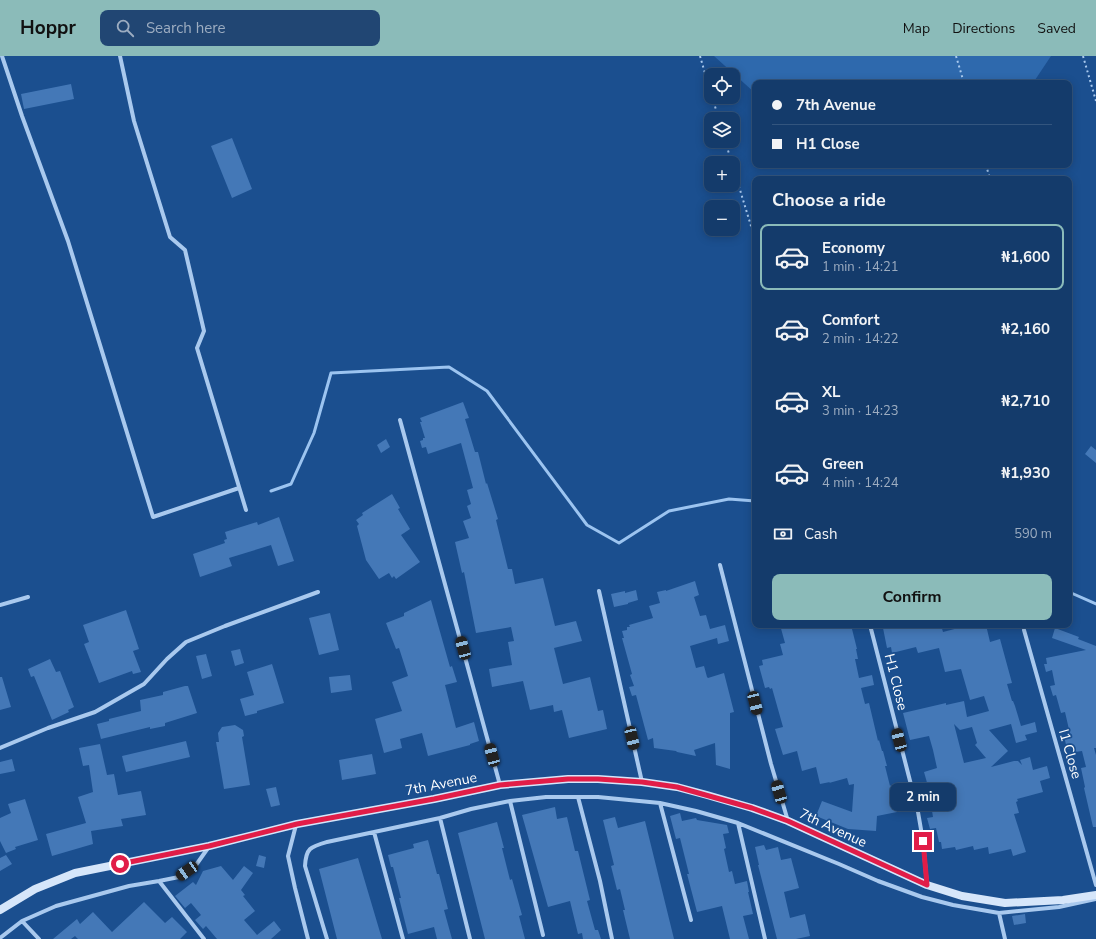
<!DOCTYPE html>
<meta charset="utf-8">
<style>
body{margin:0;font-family:"Nunito Sans",sans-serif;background:#214673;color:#f1f3f6;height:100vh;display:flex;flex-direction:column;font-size:15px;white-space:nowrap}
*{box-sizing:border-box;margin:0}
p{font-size:13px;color:#9dadc1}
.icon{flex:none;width:22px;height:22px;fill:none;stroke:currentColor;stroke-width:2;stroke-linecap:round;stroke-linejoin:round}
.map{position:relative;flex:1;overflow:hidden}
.side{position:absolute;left:752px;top:120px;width:320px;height:452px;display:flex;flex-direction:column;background:#143b6b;border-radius:8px;box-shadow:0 2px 10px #0003,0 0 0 1px #33557e}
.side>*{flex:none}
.guide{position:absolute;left:752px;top:24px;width:320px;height:88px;border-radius:8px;box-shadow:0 2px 10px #0003,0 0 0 1px #33557e;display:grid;align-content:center;height:88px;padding:0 20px;background:#143b6b}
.tools{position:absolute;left:704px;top:12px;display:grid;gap:8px}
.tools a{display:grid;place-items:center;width:36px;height:36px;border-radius:8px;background:#143b6b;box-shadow:0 2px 10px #0003,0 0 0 1px #33557e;font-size:20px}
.end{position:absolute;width:18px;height:18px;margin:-9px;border:5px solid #e11d48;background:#fff;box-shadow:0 0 0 2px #fff}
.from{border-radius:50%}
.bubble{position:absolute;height:28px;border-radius:8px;background:#143b6b;box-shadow:0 2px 10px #0003,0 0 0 1px #33557e;font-size:13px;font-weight:700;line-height:28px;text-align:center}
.car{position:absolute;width:12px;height:24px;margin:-12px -6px;border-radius:5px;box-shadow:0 0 3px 1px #0007;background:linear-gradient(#222 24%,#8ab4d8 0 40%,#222 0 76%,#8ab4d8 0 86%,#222 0)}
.guide b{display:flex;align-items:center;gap:14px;height:38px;font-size:15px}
.guide b+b{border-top:1px solid #33557e}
.guide i{width:10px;height:10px;background:#f1f3f6}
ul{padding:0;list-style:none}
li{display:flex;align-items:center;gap:12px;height:66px;margin:0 8px 6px;padding:0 12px;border:2px solid transparent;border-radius:8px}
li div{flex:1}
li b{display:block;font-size:15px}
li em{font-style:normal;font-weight:700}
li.active{border-color:#8bbbb9}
li>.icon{width:36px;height:36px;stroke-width:1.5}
h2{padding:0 20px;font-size:18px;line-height:48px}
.pay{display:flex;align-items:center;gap:10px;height:44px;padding:0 20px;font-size:15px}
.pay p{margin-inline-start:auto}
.primary-button{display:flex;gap:8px;margin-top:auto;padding:8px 20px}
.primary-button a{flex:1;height:46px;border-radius:8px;background:#8bbbb9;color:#111;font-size:16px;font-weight:700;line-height:46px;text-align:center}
header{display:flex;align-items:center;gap:24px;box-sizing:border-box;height:56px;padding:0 20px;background:#8bbbb9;color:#111}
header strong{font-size:19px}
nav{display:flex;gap:22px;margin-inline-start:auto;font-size:14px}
.search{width:280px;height:36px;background:#214673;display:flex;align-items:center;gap:10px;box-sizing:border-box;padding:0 14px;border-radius:8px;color:#9dadc1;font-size:15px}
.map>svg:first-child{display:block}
.green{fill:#2e69ad}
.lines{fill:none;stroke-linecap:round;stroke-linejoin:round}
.stream{stroke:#9cc4f0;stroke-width:3}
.building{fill:#4478b7;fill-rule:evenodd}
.path{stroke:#a9c9ee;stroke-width:2;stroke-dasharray:2 3;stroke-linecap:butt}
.minor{stroke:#a9c9ee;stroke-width:4}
.secondary{stroke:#d6e6fa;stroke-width:8}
.route{stroke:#e11d48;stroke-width:5}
.labels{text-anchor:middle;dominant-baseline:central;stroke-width:3.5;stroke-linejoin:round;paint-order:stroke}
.street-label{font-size:14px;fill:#fff;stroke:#1b4f8f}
</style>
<header>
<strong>Hoppr</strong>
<div class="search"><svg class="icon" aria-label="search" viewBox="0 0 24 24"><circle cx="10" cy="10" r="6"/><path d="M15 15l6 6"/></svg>Search here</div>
<nav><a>Map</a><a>Directions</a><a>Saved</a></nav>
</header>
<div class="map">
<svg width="1096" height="883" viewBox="0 0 1096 883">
<rect width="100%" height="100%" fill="#1b4f8f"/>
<!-- green -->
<path class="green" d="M714 0H1051L1033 27H755V37Z"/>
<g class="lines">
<!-- stream -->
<path class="stream" d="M271 435 291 428 314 377 331 317 449 311 487 335 587 469 619 487 669 455 729 443 755 445
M1069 536 1096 548"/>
</g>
<!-- building -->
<path class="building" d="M71 28 74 43 24 53 21 38Z
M232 82 252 133 232 142 211 90Z
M463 346 469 362 465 363 475 396H478L486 428 487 427 498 463 496 464 508 513H512L515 528 543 522 555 570 576 565 582 585 554 592 563 628 590 621 598 655 603 654 607 673 569 682 562 654 554 656 553 649 530 654 523 625 492 631 489 613 512 609 508 586 514 585 511 571 476 577 464 516 462 517 455 486 469 482 463 465 471 462 467 450 471 448 467 434 473 432 461 387 428 398 426 391 422 392 420 385 423 384V382H425L420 366H422L420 362Z
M386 383 390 391 381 397 377 389Z
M1091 390 1096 394V407L1085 398Z
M392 438 400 452 398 453 410 473 401 479 420 506 396 523 394 520 392 522 389 517 379 523 366 504 357 470 359 468 356 464 363 459 362 457Z
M279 461 294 505 278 510 271 489 229 502 232 510 200 521 193 498 225 487 224 484 227 483 225 476 257 466 258 469Z
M695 525 699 539 694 541 700 560 706 559 710 573 725 569 729 585 718 588 717 582 690 590 696 612 704 610 707 621 708 622 724 617 734 656 730 657V713L716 709 715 687 694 694 696 700 677 696 676 695 654 692 653 682 648 684 636 639 632 640 629 631 634 630 630 619 632 618 622 582H624L622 575 627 574V571H630L629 569 653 562 649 550 660 547 657 536 666 534V535Z
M636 534 638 544 628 547V548L614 551 611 538 625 535V537Z
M431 544 450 611 452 610 457 626 445 629 456 672 474 666 479 685 470 688V689L428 700 422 677 400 683 402 692 384 697 375 663 402 655 392 626 408 620 399 592 396 593 386 567 404 560V557Z
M126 554 139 593 133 595 141 616 133 618 132 615 99 627 84 588 89 586 83 569Z
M330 557 339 594 319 599 309 562Z
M780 569H851L857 593H856L858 603H855L859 622 872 619 874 629 861 632 865 648 869 647 878 685 879 684 882 695H883L887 710H885L890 730 891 729 897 756 877 760 876 775 848 773 816 760 822 745 852 756 854 728 849 729 847 722 829 727 830 726 820 728 816 711 802 715 797 695 783 699 775 673 783 671 772 632 770 633 769 631 765 632 759 610 763 609 762 604 783 599 780 588 785 587Z
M896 569H941L943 576 970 569H986L990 586 1000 583 1012 627 1007 628 1012 645H1013L1015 650 1021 670 1035 666 1037 676 1025 679 1027 684 1016 687 1011 668 989 674 1008 695 991 711 1014 705H1018L1022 709 1020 704 1030 701 1033 714 1047 710 1050 722 1040 725 1043 736 1017 743 1018 745 1016 746 1019 757 1014 758 1026 796 1013 800 1011 793 989 798 988 791 974 794 973 790 956 794 955 791 942 793 941 786H939L936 772 930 773 927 762 933 761 931 749 933 748 924 716 937 712 933 694 929 680 910 684 903 657 946 647V649L964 645 967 661 989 655 984 640 970 644 961 613 945 616 939 592 918 597 916 591 892 597 891 591 887 592 883 572ZM954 668 960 674 972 671 977 687 975 689 986 702 964 707Z
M1055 572 1079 581 1078 583 1096 590V692H1094L1096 699V771H1093L1084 732 1085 731 1081 712 1086 711 1082 695 1075 696 1074 691 1067 693 1064 680 1070 678 1065 656 1061 657 1056 639 1053 640 1050 630 1055 629 1052 614 1046 616 1044 608H1047L1046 602 1086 594 1052 582Z
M240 593 244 607 235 610 231 595Z
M206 598 212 620 202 623 196 600Z
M50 603 56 616 60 615 74 651 68 654 69 656 52 664 34 620 31 621 28 613Z
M272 608 284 647 257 655V657L245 660 240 643 254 639 247 616Z
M350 619 352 634 331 637 329 621Z
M0 621H2L11 651 0 654Z
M185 630H188L197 657 165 667V670L150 673V671L101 683 97 668 109 665V663L141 655 140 644 163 639V636Z
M235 669 243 674 244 680 242 681 250 729 224 733 216 686H219L218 677 222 671Z
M186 685 190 701 126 716 122 700Z
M100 688 107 719 114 718 118 739 141 735 146 759 121 763 123 770 91 775 93 788 52 800 46 778 86 767 78 741 93 736 89 709 83 710 79 692Z
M372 698 376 718 342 724 339 704Z
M12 703 15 715 0 718V706Z
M276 731 280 749 271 751 266 733Z
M25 743 38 784 15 791 16 793 6 797 0 785V762L11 757 8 748Z
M555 751 557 763 567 761 575 795H578L590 844 587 845 595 874H598L601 883H583L582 877 578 878 570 845 548 851 522 759Z
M680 757 682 765 696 762 697 764 727 769 729 777 723 778 726 792 724 793 729 816 732 815 735 828 747 825 749 836H748L753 858 743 860 749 883H730L722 850 697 856 687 818H689L680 782 676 783 670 760Z
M615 761 618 772 645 765 674 883H630L623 854H625L620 833 617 834 611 810 614 809 603 764Z
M497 766 504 792H502L510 824 512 823 522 859 519 860 525 883H485L458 777Z
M428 784 437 818H439L448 853 444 854 452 883H437L434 871 408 878 399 842H401L393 811H391L388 799 414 792 413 788Z
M764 789 766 794 778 791 781 804 791 802 799 832 784 836 790 862 805 858 810 880 796 883H777L758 809H759L755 791Z
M6 799 12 808 0 815V802Z
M259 799 266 801 264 812 256 810Z
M358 802 382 883H337L319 813Z
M221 810 233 824 244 810 253 817 241 834 245 839 243 840 255 855 244 864 257 879 274 865 281 874 271 883H217L206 870 203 873 195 864 201 859 191 847 185 852 175 840 193 826 196 829 203 815Z
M144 846 165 867 172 861 187 876 180 883H78L75 880 71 883H53L77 863 80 868 93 856 112 876Z
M1025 858 1026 867 1014 869 1012 860Z"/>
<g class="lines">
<!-- path -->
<path class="path" d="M700 0 711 38
M956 0 964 27
M1083 0 1096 45
M712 41 719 63
M725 85 732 107
M986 109 990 123
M733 111 755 183"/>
<!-- minor -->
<path class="minor" d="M2 0 22 60 68 185 153 461 239 432
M120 0 134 65 170 181 185 194 204 275 197 292 246 454
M400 364 500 729
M720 509 771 708 788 765
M599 535 642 726
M0 549 28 541
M870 569 918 756 923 785 927 829
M1024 574 1096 829
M0 692 48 672 95 656 144 628 167 603 186 586 225 570 318 536
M578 741 600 825 612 883
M510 745 543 879
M660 747 691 864
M440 762 470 883
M738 767 765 883
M296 769 288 800 295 832 308 883
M374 776 403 883
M159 825 204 883
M999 857 1005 883
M22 865 39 883
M0 882 22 865 56 850 129 830 159 825 179 821 196 809 208 792
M327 883 305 810C306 792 310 791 327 786L440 762 471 753 510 745 546 741H598L660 747 696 755 738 767 839 808 878 825 922 841 953 849 999 857 1059 851 1096 843"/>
<!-- secondary -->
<path class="secondary" d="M0 854 35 833 75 817 209 790 297 768 434 743 500 729 568 723H598L642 726 677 731 707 739 752 752 788 765 927 829 962 840 1005 847 1063 844 1096 839"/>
</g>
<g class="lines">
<!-- route -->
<path class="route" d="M120 808 209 790 297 768 434 743 500 729 568 723H598L642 726 677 731 752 752 788 765 927 829 923 785"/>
</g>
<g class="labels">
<!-- street labels -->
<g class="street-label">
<text transform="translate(896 626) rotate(76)">H1 Close</text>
<text transform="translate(1070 698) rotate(74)">I1 Close</text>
<text transform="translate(441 728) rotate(-11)">7th Avenue</text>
<text transform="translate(833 772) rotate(25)">7th Avenue</text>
</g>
</g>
</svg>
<div class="tools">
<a><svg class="icon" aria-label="locate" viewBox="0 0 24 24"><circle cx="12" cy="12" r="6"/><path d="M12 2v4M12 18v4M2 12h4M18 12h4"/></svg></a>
<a><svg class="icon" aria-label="layers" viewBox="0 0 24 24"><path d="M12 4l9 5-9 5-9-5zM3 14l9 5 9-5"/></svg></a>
<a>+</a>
<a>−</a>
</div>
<i class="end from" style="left:120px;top:808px"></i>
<i class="end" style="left:923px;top:785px"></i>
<div class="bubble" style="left:890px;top:727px;width:66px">2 min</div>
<i class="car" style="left:463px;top:592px;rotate:345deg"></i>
<i class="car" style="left:755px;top:647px;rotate:166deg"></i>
<i class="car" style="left:632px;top:682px;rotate:167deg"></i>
<i class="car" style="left:899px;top:684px;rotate:345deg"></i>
<i class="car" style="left:492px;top:699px;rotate:345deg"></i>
<i class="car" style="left:779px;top:736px;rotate:344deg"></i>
<i class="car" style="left:187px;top:815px;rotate:236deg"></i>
<div class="guide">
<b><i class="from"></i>7th Avenue</b>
<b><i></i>H1 Close</b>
</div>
<section class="side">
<h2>Choose a ride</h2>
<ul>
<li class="active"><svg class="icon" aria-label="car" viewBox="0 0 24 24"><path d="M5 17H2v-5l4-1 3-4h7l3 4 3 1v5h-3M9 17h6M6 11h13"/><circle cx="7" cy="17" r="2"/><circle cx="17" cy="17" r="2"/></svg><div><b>Economy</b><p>1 min · 14:21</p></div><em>₦1,600</em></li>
<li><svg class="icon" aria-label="car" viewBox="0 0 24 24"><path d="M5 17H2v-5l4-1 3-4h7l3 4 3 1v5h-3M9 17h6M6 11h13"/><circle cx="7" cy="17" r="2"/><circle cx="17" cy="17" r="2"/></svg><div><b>Comfort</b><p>2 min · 14:22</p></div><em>₦2,160</em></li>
<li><svg class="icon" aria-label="car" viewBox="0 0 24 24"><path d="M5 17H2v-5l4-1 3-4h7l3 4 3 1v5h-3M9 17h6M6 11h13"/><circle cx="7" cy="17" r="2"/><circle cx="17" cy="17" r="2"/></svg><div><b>XL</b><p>3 min · 14:23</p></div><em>₦2,710</em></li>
<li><svg class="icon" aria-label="car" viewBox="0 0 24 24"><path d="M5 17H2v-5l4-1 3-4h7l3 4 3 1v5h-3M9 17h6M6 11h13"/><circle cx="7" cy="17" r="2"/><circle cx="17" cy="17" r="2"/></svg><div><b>Green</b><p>4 min · 14:24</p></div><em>₦1,930</em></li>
</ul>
<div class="pay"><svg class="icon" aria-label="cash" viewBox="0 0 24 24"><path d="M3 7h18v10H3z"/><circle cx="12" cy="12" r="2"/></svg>Cash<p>590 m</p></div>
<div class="primary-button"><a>Confirm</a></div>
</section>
</div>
